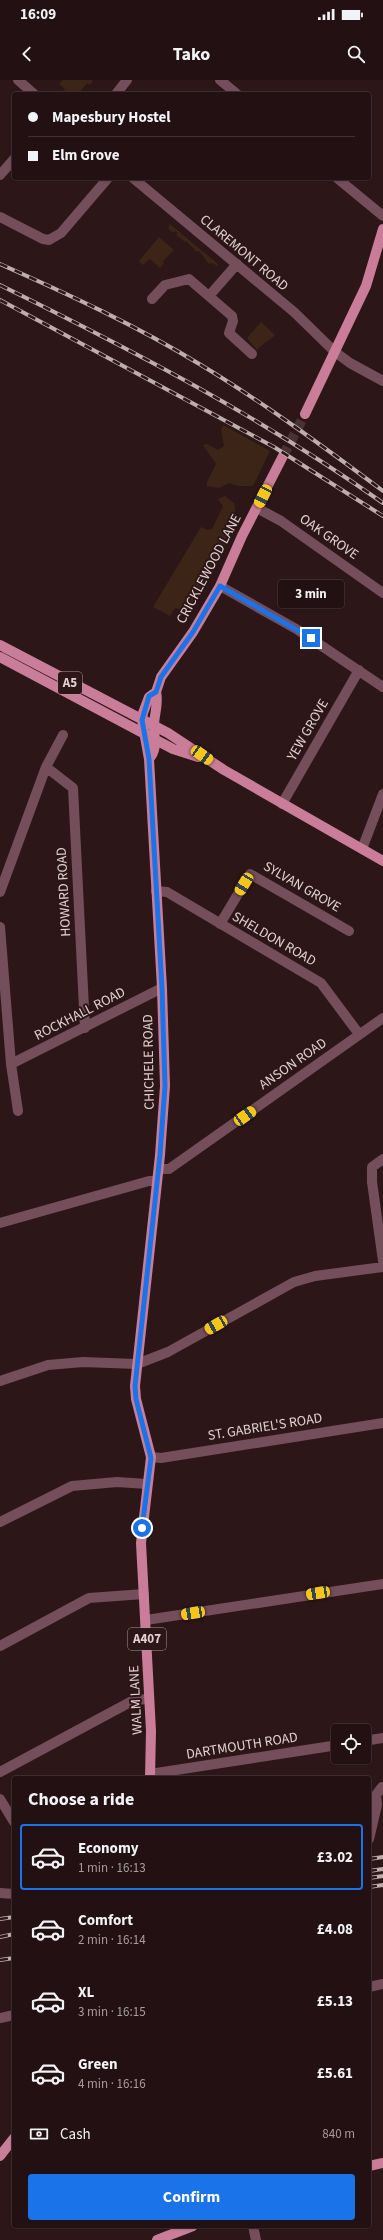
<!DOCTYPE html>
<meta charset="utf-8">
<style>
body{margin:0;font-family:"Source Sans 3",sans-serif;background:#2a191b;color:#f1f3f6;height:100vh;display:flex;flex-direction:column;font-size:15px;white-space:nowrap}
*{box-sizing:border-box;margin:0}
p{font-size:13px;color:#a29d9f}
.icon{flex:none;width:22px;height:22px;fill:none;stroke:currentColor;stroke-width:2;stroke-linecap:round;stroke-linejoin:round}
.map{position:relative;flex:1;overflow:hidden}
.panel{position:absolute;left:12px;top:1696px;width:359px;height:452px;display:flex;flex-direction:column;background:#221012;border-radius:4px;box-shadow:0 1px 3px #0004,0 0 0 1px #3f3032}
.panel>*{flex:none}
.guide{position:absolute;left:12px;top:12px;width:359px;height:88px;border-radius:4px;box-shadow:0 1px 3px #0004,0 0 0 1px #3f3032;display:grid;align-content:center;height:88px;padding:0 16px;background:#221012}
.tools{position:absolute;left:331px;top:1644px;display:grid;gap:8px}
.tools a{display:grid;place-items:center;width:40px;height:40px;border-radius:4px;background:#221012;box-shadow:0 1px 3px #0004,0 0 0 1px #3f3032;font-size:20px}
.end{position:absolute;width:18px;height:18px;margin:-9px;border:5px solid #1a73e8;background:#fff;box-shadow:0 0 0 2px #fff}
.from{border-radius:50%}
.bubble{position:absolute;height:28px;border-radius:4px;background:#221012;box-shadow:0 1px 3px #0004,0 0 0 1px #3f3032;font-size:13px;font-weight:700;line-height:28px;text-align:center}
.car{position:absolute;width:12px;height:24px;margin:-12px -6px;border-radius:5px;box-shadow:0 0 3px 1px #0007;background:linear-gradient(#f5c518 24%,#345 0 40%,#f5c518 0 76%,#345 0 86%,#f5c518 0)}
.guide b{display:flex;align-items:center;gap:14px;height:38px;font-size:15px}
.guide b+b{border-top:1px solid #3f3032}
.guide i{width:10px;height:10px;background:#f1f3f6}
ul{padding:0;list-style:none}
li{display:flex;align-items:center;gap:12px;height:66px;margin:0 8px 6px;padding:0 8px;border:2px solid transparent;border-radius:4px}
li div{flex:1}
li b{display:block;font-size:15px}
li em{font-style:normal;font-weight:700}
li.on{border-color:#1a73e8}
li>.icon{width:36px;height:36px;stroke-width:1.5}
h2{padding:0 16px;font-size:18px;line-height:48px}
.pay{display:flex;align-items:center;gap:10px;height:44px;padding:0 16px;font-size:15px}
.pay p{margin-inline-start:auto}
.cta{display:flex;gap:8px;margin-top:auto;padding:8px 16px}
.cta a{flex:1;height:46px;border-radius:4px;background:#1a73e8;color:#fff;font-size:16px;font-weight:700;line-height:46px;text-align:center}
.status{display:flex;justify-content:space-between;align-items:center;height:28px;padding:0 20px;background:#221012;direction:ltr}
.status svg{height:11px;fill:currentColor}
header{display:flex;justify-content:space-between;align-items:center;height:52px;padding:0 16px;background:#221012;font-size:18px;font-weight:700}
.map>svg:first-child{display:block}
.green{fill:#3c2516}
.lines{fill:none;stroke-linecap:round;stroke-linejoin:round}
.major-tunnel{stroke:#483234;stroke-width:10;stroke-dasharray:10 5;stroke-linecap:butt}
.minor{stroke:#744e5b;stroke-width:10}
.major{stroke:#ca7d98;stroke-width:10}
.rail-casing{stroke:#beadad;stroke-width:4}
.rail{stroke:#2d1618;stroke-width:2.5;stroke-dasharray:8;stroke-linecap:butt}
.route{stroke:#1a73e8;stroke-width:5}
.labels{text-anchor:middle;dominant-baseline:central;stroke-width:4;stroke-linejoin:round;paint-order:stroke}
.shield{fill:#2d1618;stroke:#ab999a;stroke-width:1}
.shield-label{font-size:13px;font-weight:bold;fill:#e1d1d1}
.street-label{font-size:14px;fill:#e1d1d1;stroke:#2d1618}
</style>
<div class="status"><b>16:09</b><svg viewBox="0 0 49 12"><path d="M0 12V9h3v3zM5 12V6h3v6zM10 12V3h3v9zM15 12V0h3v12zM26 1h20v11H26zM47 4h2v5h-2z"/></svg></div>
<header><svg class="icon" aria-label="back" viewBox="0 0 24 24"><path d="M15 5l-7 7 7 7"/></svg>Tako<svg class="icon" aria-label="search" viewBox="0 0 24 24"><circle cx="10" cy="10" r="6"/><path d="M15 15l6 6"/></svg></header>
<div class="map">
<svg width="383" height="2160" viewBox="0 0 383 2160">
<rect width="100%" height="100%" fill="#2d1618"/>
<!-- green -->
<path class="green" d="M63 0H92L93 1 90 5 87 3 80 12 82 14H60L65 9 59 4Z
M170 144 218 184V186L211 183 209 184 199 171 197 172 186 161 185 162 176 155 178 153 175 151 173 153 168 148Z
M159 157 174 170 163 181 164 183 160 188 150 179 143 185 139 181Z
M261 242 275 255C270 261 264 262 257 270L247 258Z
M223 345 270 371 253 406H238L229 403 219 408 207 406V402L216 384 203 365 207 364 218 370 224 366 221 350Z
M225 416 234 423C242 447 202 509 190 532L175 528 170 536 153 527 201 447 207 450 212 449 223 426 218 419Z"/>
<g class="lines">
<!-- major-tunnel -->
<path class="major-tunnel" d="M283 376 305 334"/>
<!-- minor -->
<path class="minor" d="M18 0 34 14
M220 0 237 14
M116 14 127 0
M0 95 14 79
M133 98 294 232 335 272 350 283 383 301
M337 98 383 136
M0 137 43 159 49 160 61 153 108 98
M209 216 237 184
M152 219 165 205 189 199 232 236 233 241 229 253 252 274
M257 428 281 441 383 513
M220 506 298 550 383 607
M46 687 73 708 85 948
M282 724 359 590
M362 769 383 714
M156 811 167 812 321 903 359 954
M0 812 46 687 63 655
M220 844 250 794 349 851
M0 847 11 984 18 1031
M11 984 162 908
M383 1079 372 1087V1102L383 1181
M159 1089H169L383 938
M0 1143 149 1101H157
M0 1301 48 1285 83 1282 137 1284 168 1272 294 1202 315 1196 383 1187
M151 1377 161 1378 383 1343
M0 1442 72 1406 117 1402 147 1404
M146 1540 383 1504
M0 1566 89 1518 144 1514
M364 1661 383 1658
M0 1692 134 1620 149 1619
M150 1694 338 1665
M0 1719 14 1742
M369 1759 377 1725 376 1715 382 1707
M0 1813 14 1814
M369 1907 383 1904
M0 1938 14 1935
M253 2146 256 2160"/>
<!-- major -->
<path class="major" d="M305 334 366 206 383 149
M0 565 168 653 224 690 383 781
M0 577 173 669 198 677
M149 679C158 669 154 659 154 646 154 634 159 624 156 612
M150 1698 151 1651 141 1463 151 1377 136 1319 135 1306 160 1075 165 1006 162 908 149 679 142 640 143 633 149 617 156 612 161 597 193 552 220 506 242 456 283 376
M0 2076 14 2058
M369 2086 383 2083
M157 2160 193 2146"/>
<defs>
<path id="rail" d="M0 184C68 214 137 246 201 285 264 323 324 367 383 411
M0 205C134 271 261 337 383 423
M0 220 274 367 383 436
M369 1779 383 1777
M369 1791 383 1789
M369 1798 383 1796
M369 1807 383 1805
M0 1839 14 1837
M0 1857 14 1854
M0 1880 14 1878"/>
</defs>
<!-- rail casing -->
<use href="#rail" class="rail-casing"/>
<!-- rail -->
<use href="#rail" class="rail"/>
</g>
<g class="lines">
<!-- route -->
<path class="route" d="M142 1448 151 1378 136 1319 135 1306 160 1075 165 1006 162 908 149 679 142 640 149 616 156 612 161 597 193 552 220 506 311 558"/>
</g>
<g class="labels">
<!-- shield labels -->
<g class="shield">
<rect x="58" y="592" width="24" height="22" rx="3"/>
<rect x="128" y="1548" width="38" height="22" rx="3"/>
</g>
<g class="shield-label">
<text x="70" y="603">A5</text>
<text x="147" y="1559">A407</text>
</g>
<!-- street labels -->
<g class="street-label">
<text transform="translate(244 173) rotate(40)">CLAREMONT ROAD</text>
<text transform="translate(329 457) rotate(35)">OAK GROVE</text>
<text transform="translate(209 489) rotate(-62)">CRICKLEWOOD LANE</text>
<text transform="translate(308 650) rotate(-60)">YEW GROVE</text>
<text transform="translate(302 807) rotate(30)">SYLVAN GROVE</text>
<text transform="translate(64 812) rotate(-93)">HOWARD ROAD</text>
<text transform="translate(274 859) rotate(30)">SHELDON ROAD</text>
<text transform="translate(80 934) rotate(-27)">ROCKHALL ROAD</text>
<text transform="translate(149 982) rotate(-91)">CHICHELE ROAD</text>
<text transform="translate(293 984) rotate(-35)">ANSON ROAD</text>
<text transform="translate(265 1347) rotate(-9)">ST. GABRIEL'S ROAD</text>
<text transform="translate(136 1620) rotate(-93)">WALM LANE</text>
<text transform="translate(242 1666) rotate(-9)">DARTMOUTH ROAD</text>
</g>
</g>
</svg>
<div class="tools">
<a><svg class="icon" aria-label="locate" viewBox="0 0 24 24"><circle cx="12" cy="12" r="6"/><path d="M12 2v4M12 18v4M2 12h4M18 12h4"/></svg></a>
</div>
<i class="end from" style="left:142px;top:1448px"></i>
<i class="end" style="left:311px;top:558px"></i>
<div class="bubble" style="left:278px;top:500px;width:66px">3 min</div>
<i class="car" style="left:263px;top:416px;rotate:207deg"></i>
<i class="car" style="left:202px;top:675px;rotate:124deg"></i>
<i class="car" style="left:244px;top:804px;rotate:211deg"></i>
<i class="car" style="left:245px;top:1036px;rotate:55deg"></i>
<i class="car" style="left:216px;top:1245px;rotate:240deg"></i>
<i class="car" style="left:318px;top:1513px;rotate:261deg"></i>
<i class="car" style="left:193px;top:1533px;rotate:261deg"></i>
<div class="guide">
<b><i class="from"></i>Mapesbury Hostel</b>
<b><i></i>Elm Grove</b>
</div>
<section class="panel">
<h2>Choose a ride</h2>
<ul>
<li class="on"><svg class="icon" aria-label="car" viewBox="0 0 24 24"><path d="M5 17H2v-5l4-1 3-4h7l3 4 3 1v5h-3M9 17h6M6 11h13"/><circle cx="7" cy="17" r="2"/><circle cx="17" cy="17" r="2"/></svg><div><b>Economy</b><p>1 min · 16:13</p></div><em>£3.02</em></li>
<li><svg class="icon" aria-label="car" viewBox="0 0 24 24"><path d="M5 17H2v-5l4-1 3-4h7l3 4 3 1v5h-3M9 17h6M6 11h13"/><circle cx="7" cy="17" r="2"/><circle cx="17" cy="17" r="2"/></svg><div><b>Comfort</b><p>2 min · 16:14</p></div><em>£4.08</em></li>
<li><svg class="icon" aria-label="car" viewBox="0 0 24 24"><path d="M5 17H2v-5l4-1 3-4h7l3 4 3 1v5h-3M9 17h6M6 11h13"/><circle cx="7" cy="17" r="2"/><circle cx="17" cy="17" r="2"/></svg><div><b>XL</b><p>3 min · 16:15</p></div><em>£5.13</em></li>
<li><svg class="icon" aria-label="car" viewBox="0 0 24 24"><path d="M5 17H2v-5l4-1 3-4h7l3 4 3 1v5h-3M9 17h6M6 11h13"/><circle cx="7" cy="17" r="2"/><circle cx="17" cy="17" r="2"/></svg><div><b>Green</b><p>4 min · 16:16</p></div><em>£5.61</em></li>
</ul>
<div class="pay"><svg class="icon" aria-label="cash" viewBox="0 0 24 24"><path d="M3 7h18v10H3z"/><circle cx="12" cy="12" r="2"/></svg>Cash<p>840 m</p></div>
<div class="cta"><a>Confirm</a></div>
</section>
</div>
